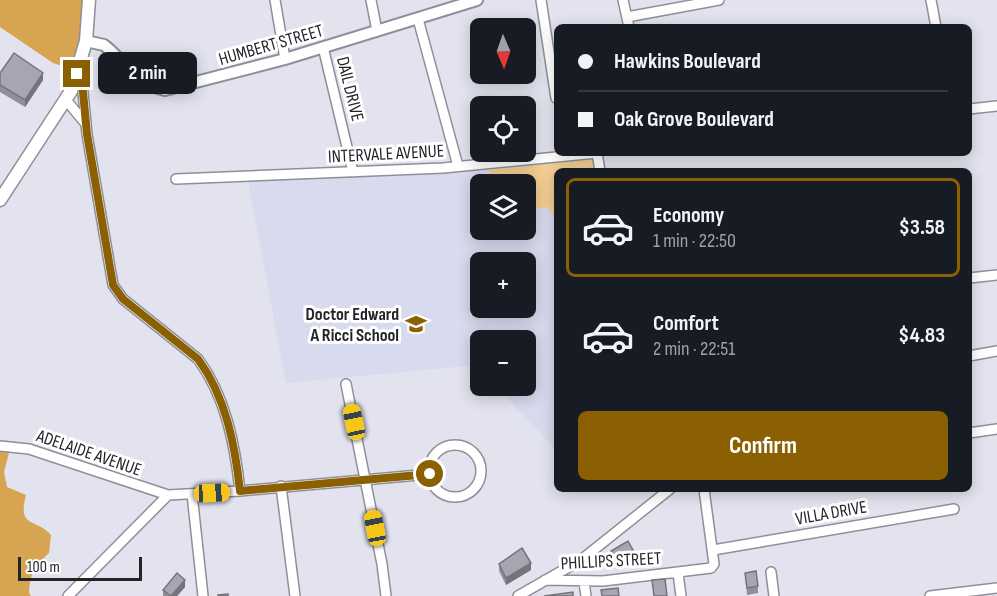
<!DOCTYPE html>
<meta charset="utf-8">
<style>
body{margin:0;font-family:"Sofia Sans Condensed",sans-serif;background:#242831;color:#f1f3f6;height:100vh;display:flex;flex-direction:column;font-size:22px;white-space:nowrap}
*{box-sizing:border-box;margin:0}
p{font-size:20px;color:#9ea1a6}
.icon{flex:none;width:33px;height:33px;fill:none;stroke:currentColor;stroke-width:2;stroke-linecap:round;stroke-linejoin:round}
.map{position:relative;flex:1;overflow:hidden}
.details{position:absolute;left:554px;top:168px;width:418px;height:324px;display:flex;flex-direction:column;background:#171b24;border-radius:9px;box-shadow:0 3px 15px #0003}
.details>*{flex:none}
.top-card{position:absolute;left:554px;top:24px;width:418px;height:132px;border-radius:9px;box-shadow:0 3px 15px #0003;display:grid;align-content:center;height:132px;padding:0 24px;background:#171b24}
.needle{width:39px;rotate:178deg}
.tools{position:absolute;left:470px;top:18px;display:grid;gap:12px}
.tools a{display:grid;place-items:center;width:66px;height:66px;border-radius:9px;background:#171b24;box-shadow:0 3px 15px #0003;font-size:30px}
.scale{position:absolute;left:18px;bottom:15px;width:124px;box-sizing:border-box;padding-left:6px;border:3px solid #232428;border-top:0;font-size:16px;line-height:21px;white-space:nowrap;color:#232428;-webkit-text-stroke:4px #fff;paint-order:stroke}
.end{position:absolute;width:27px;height:27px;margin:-14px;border:8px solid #8b6002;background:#fff;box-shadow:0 0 0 3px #fff}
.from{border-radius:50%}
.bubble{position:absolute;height:42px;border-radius:9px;background:#171b24;box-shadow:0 3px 15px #0003;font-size:20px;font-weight:700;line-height:42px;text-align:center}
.car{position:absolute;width:18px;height:36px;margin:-18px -9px;border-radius:8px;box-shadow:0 0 4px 2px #0007;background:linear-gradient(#f5c518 24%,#345 0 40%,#f5c518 0 76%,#345 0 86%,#f5c518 0)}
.top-card b{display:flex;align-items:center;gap:21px;height:57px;font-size:22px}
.top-card b+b{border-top:2px solid #363941}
.top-card i{width:15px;height:15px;background:#f1f3f6}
ul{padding:10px 0 0;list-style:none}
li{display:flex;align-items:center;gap:18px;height:99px;margin:0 12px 9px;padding:0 12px;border:3px solid transparent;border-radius:9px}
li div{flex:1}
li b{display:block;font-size:22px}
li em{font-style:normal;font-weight:700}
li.current{border-color:#8b6002}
li>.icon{width:54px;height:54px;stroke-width:1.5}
.button{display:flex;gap:12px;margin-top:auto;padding:12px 24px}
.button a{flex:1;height:69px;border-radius:9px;background:#8b6002;color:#fff;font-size:24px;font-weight:700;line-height:69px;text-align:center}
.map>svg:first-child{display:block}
.built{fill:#d8daed;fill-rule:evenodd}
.green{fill:#f4cd92}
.forest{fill:#d7a451}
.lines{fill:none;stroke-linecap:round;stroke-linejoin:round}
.minor-casing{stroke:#8e8f99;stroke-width:12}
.tertiary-casing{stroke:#8e8f99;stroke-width:14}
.secondary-casing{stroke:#8e8f99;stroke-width:15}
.minor{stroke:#fff;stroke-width:9}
.tertiary{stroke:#fff;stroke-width:10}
.secondary{stroke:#fff;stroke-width:12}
.wall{fill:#8e8f98}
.shaded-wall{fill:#74747c}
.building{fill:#a5a6b1;stroke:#74747c;stroke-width:1.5}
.route{stroke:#8b6002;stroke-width:8}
.labels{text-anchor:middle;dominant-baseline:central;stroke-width:6;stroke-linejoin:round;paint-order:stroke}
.street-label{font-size:18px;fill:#232428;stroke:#fff}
.poi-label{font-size:18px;font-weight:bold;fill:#232428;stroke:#fff;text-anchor:end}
</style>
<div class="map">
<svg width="997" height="596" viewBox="0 0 997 596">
<rect width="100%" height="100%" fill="#e2e3ee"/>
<!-- built -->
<path class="built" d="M488 170 497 184H480V230H525V209L548 207 556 220V450L496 386H525V340H480V368L477 365 286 383 248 180ZM480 262H525V308H480Z"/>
<!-- green -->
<path class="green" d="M594 159 596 171H556V220L548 207 525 209V184H497L488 170Z"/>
<!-- forest -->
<path class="forest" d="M0 0H88L75 70 53 63 0 27Z
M0 443 11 445 4 472 7 487 26 495C17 529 36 518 51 535L49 553C35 566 30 573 29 593L31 596H0Z"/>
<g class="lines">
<defs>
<path id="minor" d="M275 0 285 59
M371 0 377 31
M541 0 556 98
M623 0 629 27
M931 0 936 27
M627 17 719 0
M418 19 458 166
M323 47 353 172
M77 74 83 92 87 134 113 285 123 299 198 359C226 397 235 445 240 491
M66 100 86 124
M969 109 997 106
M597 153 600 171
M176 179 443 168 597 153
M969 278 997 275
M969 356 997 351
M346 384 382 564 386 596
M969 433 997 429
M429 471a26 26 0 1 1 52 0a26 26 0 1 1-52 0Z
M0 446 29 449 168 495
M281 486 295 596
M192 494 203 596
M713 550 954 509
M771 572 774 596
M678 573 681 596
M545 580 603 581 711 568 714 564 704 489
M584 582 586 596
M68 596 168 495 240 491 430 474
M518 596 581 560 670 489
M930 596 997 588"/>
<path id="tertiary" d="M86 41 104 45 110 50 144 84 165 90 285 59 477 0"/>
<path id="secondary" d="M0 200 71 91 86 41 89 0"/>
</defs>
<!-- minor casing -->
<use href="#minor" class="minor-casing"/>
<!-- tertiary casing -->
<use href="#tertiary" class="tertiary-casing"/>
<!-- secondary casing -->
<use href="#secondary" class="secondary-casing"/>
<!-- minor -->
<use href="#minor" class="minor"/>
<!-- tertiary -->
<use href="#tertiary" class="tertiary"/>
<!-- secondary -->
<use href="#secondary" class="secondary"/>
</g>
<!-- wall -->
<path class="wall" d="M0 73 43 80 25 107 0 92Z
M611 551 633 557 616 567 611 558Z
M499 564 531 570 506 585 499 571Z
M745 573 758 586V593L747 595Z
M185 587 177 596H163V590Z"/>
<!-- shaded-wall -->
<path class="shaded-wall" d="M43 73V80L25 107V100Z
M633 550V557L616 567V560Z
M531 563V570L506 585V578Z
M185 580V587L177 596H172Z"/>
<!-- building -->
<path class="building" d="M14 53 43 73 25 100 0 85V73Z
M628 541 633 550 616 560 611 551Z
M522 548 531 563 506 578 499 564Z
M756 571 758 586 747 588 745 573Z
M177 573 185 580 171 596 163 590Z
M665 579 667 596H654L652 580Z
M618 588 619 596H602L601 590Z
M573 592V596H544Z
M228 594V596H218V595Z"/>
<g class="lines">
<!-- route -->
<path class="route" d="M77 74 83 92 87 134 113 285 123 299 198 359C226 397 235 445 240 491L430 474"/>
</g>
<!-- icons -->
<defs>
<symbol id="school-bare" viewBox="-9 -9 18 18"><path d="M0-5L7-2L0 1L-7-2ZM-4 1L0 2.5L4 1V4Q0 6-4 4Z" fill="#8b6002" stroke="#fff" stroke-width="2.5" paint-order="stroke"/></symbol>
</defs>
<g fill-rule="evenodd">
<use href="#school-bare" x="401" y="309" width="30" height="30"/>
</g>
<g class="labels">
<!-- street labels -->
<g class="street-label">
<text transform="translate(271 45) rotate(-16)">HUMBERT STREET</text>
<text transform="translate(350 89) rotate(76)">DAIL DRIVE</text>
<text transform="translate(386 154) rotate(-3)">INTERVALE AVENUE</text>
<text transform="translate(89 453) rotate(19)">ADELAIDE AVENUE</text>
<text transform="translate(831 513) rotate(-10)">VILLA DRIVE</text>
<text transform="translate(611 561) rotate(-3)">PHILLIPS STREET</text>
</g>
<!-- poi labels -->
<g class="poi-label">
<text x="399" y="314">Doctor Edward<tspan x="399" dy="21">A Ricci School</tspan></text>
</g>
</g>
</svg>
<div class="tools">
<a><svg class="needle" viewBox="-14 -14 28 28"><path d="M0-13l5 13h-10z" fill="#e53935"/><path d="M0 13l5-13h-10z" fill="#9ea1a6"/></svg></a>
<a><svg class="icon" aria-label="locate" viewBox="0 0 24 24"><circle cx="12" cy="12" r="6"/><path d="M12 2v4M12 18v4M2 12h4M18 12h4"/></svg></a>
<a><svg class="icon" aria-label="layers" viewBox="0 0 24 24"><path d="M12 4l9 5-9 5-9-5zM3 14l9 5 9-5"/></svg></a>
<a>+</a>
<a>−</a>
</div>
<div class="scale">100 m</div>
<i class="end from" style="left:430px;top:474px"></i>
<i class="end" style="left:77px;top:74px"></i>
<div class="bubble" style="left:98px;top:52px;width:99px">2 min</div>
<i class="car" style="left:354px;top:422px;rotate:348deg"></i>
<i class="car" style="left:212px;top:493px;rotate:87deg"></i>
<i class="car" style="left:375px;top:528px;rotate:349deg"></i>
<div class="top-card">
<b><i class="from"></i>Hawkins Boulevard</b>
<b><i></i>Oak Grove Boulevard</b>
</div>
<section class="details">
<ul>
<li class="current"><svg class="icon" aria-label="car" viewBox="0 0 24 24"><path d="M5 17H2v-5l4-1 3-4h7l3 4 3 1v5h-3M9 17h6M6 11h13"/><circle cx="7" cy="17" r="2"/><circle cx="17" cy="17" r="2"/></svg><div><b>Economy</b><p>1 min · 22:50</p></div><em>$3.58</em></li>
<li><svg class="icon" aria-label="car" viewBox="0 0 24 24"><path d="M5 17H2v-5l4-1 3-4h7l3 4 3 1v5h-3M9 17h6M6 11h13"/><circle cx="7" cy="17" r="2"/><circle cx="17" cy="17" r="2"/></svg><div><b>Comfort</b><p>2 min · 22:51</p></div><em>$4.83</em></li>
</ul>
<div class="button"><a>Confirm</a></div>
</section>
</div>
